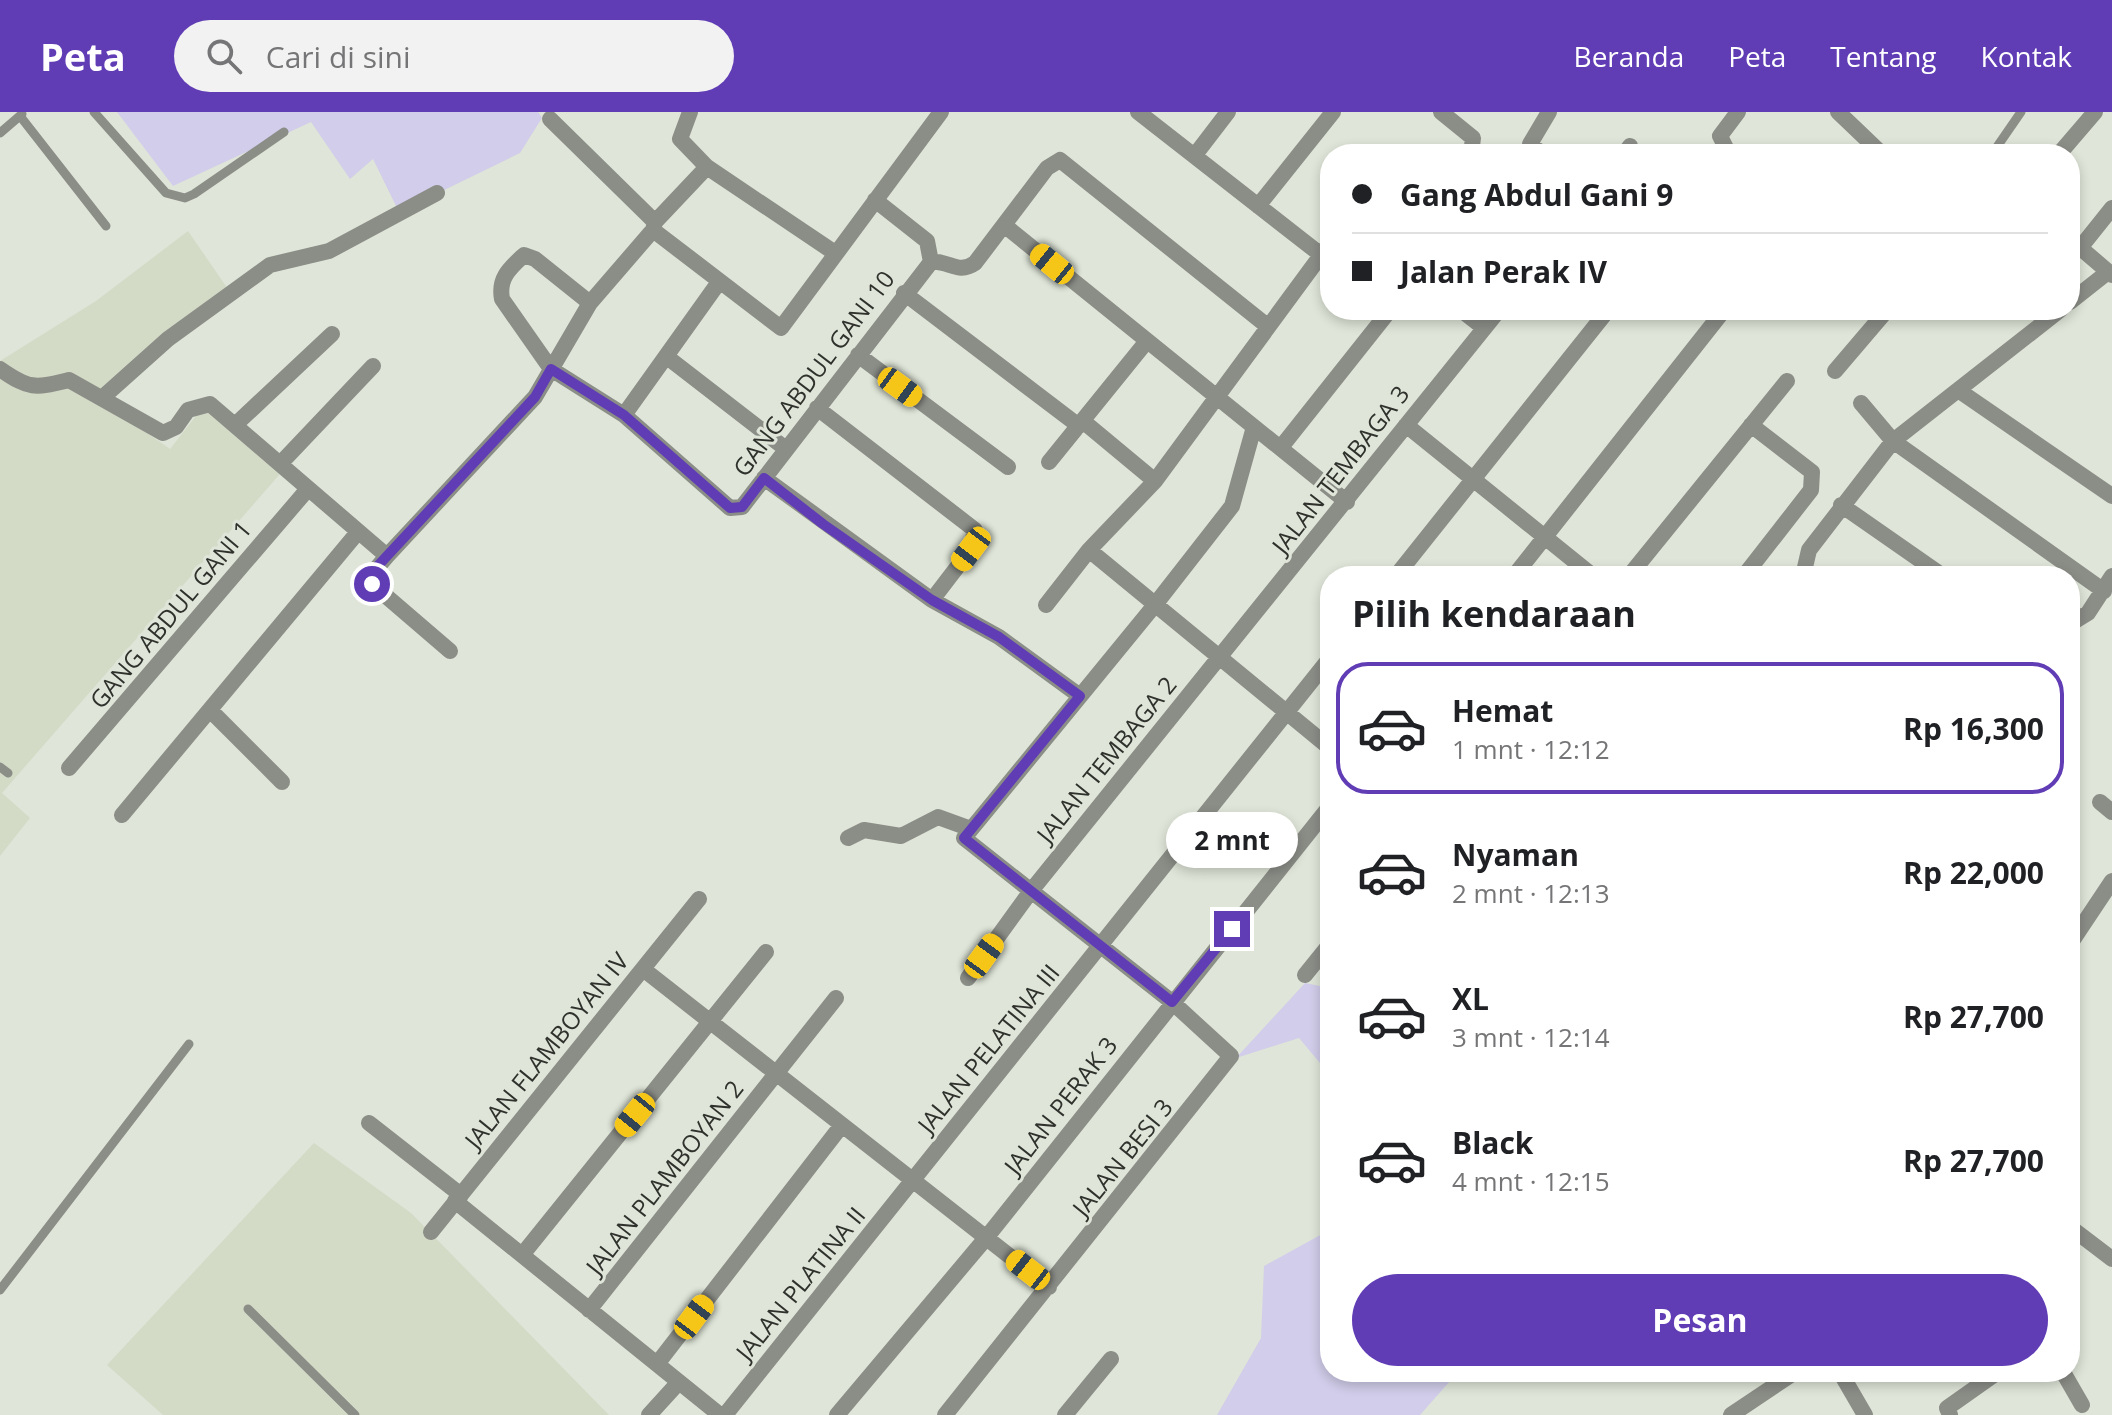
<!DOCTYPE html>
<html lang="id">
<meta charset="utf-8">
<style>
body{margin:0;font-family:"Open Sans",sans-serif;background:#f2f2f2;color:#202124;height:100vh;display:flex;flex-direction:column;font-size:30px;white-space:nowrap}
*{box-sizing:border-box;margin:0}
p{font-size:26px;color:#757577}
.icon{flex:none;width:44px;height:44px;fill:none;stroke:currentColor;stroke-width:2;stroke-linecap:round;stroke-linejoin:round}
.map{position:relative;flex:1;overflow:hidden}
.drawer{position:absolute;left:1320px;top:454px;width:760px;height:816px;display:flex;flex-direction:column;background:#fff;border-radius:32px;box-shadow:0 4px 12px #0003}
.drawer>*{flex:none}
.guide{position:absolute;left:1320px;top:32px;width:760px;height:176px;border-radius:32px;box-shadow:0 4px 12px #0003;display:grid;align-content:center;height:176px;padding:0 32px;background:#fff}
.end{position:absolute;width:36px;height:36px;margin:-18px;border:10px solid #603cb5;background:#fff;box-shadow:0 0 0 4px #fff}
.from{border-radius:50%}
.bubble{position:absolute;height:56px;border-radius:28px;background:#fff;box-shadow:0 4px 12px #0003;font-size:26px;font-weight:700;line-height:56px;text-align:center}
.car{position:absolute;width:24px;height:48px;margin:-24px -12px;border-radius:10px;box-shadow:0 0 6px 2px #0007;background:linear-gradient(#f5c518 24%,#345 0 40%,#f5c518 0 76%,#345 0 86%,#f5c518 0)}
.guide b{display:flex;align-items:center;gap:28px;height:76px;font-size:30px}
.guide b+b{border-top:2px solid #e0e0e0}
.guide i{width:20px;height:20px;background:#202124}
ul{padding:0;list-style:none}
li{display:flex;align-items:center;gap:24px;height:132px;margin:0 16px 12px;padding:0 16px;border:4px solid transparent;border-radius:32px}
li div{flex:1}
li b{display:block;font-size:30px}
li em{font-style:normal;font-weight:700}
li.current{border-color:#603cb5}
li>.icon{width:72px;height:72px;stroke-width:1.5}
h2{padding:0 32px;font-size:36px;line-height:96px}
.button{display:flex;gap:16px;margin-top:auto;padding:16px 32px}
.button a{flex:1;height:92px;border-radius:48px;background:#603cb5;color:#fff;font-size:32px;font-weight:700;line-height:92px;text-align:center}
header{display:flex;align-items:center;gap:48px;box-sizing:border-box;height:112px;padding:0 40px;background:#603cb5;color:#fff}
header strong{font-size:38px}
nav{display:flex;gap:44px;margin-inline-start:auto;font-size:28px}
.search{width:560px;height:72px;background:#f2f2f2;display:flex;align-items:center;gap:20px;box-sizing:border-box;padding:0 28px;border-radius:44px;color:#757577;font-size:30px}
.map>svg:first-child{display:block}
.built{fill:#d3dbc7}
.green{fill:#d1cdea}
.lines{fill:none;stroke-linecap:round;stroke-linejoin:round}
.service{stroke:#8b8d87;stroke-width:9}
.minor{stroke:#8b8d87;stroke-width:16}
.tertiary{stroke:#8b8d87;stroke-width:16}
.route{stroke:#603cb5;stroke-width:10}
.labels{text-anchor:middle;dominant-baseline:central;stroke-width:6;stroke-linejoin:round;paint-order:stroke}
.street-label{font-size:24px;fill:#2f312c;stroke:#dfe5d8}
</style>
<header>
<strong>Peta</strong>
<div class="search"><svg class="icon" aria-label="search" viewBox="0 0 24 24"><circle cx="10" cy="10" r="6"/><path d="M15 15l6 6"/></svg>Cari di sini</div>
<nav><a>Beranda</a><a>Peta</a><a>Tentang</a><a>Kontak</a></nav>
</header>
<div class="map">
<svg width="2112" height="1303" viewBox="0 0 2112 1303">
<rect width="100%" height="100%" fill="#dfe5d8"/>
<!-- built -->
<path class="built" d="M188 119 230 180 101 289 170 337 206 291 286 355 2 681 30 706 0 744V249L96 189Z
M314 1031 411 1101 609 1303H163L107 1253Z"/>
<!-- green -->
<path class="green" d="M117 0H538L542 6 520 41 399 100 373 47 350 67 311 10 173 74Z
M1305 871 1330 876V963L1299 926 1236 946Z
M1330 1110V1260H1458L1420 1303H1217L1261 1226 1264 1154 1324 1121Z"/>
<g class="lines">
<!-- service -->
<path class="service" d="M94 0 166 81 185 86 194 82 284 20
M20 4 106 114
M0 21 22 2
M1992 42 2021 0
M0 655 8 661
M0 1178 189 932
M248 1197 355 1303"/>
<!-- minor -->
<path class="minor" d="M690 0 680 27 707 55
M1138 0 1320 142
M1441 0 1473 26 1471 42
M1542 42 1530 32 1549 0
M1624 42 1630 34
M1729 42 1720 24 1738 0
M2059 42 2095 0
M1195 43 1228 0
M875 88 927 129 931 150
M1258 94 1333 0
M655 110 707 55 835 141
M1004 113 1347 390
M653 118 781 216 941 0
M2080 136 2112 96
M931 150C949 148 958 163 975 151L1047 56 1060 48 1266 213
M904 181 1079 314
M2070 190 2108 160
M590 191 535 147 524 143C510 156 498 166 502 187L551 257 624 303 730 396 742 395 931 150
M1461 198 1484 216
M858 243 1008 355
M667 245 786 337
M0 257C30 278 35 276 69 268L163 321 176 315 188 298 210 292 387 444 535 285 590 191 653 118 655 110 550 7
M1835 259 1887 198
M1958 278 2112 384
M102 286 168 227 270 153 329 139 437 81
M1861 291 1893 329 2104 479
M817 296 975 418 971 437 932 488
M624 303 719 170
M1084 310 1155 369
M235 313 332 222
M1406 313 1593 464
M1282 334 1390 198
M1049 350 1147 229
M280 352 373 254
M764 366 932 488 999 525 1080 584
M1841 393 1943 464
M1089 438 1330 636
M387 444 370 464 372 472 450 539
M1396 464 1608 198
M1514 464 1724 198
M1629 464 1787 269
M1744 464 1811 378 1812 360 1751 313
M1803 464 1809 438 1893 329 2060 198
M1046 493 1089 438 1155 369 1330 131
M2070 512 2088 501 2112 464
M211 599 282 670
M69 656 307 378
M2100 690 2112 700
M122 703 358 420
M848 726 864 718 901 724 938 705 971 717
M643 857 1049 1175
M1305 863 1330 832
M968 866 1031 779 1499 198
M369 1011 461 1083
M455 1089 720 1303
M2070 1115 2112 1147
M431 1120 699 787
M522 1143 766 840
M589 1198 836 886
M657 1252 842 1013
M1840 1260 1865 1303
M2063 1260 2082 1293
M649 1303 679 1270
M725 1303 1330 546
M837 1303 986 1126 1330 694
M945 1303 1231 944 1172 890 964 726 1154 494 1232 394 1254 315
M1065 1303 1111 1247
M1950 1303 1947 1296 1998 1260"/>
<!-- tertiary -->
<path class="tertiary" d="M1838 0 1882 42
M2070 127 2112 163
M2070 832 2112 769
M1731 1303 1795 1260"/>
</g>
<g class="lines">
<!-- route -->
<path class="route" d="M372 472 373 459 535 285 551 257 624 303 730 396 742 395 764 366 823 412 932 488 999 525 1080 584 964 726 1172 890 1232 817"/>
</g>
<g class="labels">
<!-- street labels -->
<g class="street-label">
<text transform="translate(813 261) rotate(-53)">GANG ABDUL GANI 10</text>
<text transform="translate(1340 357) rotate(-52)">JALAN TEMBAGA 3</text>
<text transform="translate(170 502) rotate(-50)">GANG ABDUL GANI 1</text>
<text transform="translate(1106 647) rotate(-51)">JALAN TEMBAGA 2</text>
<text transform="translate(988 936) rotate(-51)">JALAN PELATINA III</text>
<text transform="translate(546 938) rotate(-51)">JALAN FLAMBOYAN IV</text>
<text transform="translate(1060 993) rotate(-52)">JALAN PERAK 3</text>
<text transform="translate(1122 1045) rotate(-51)">JALAN BESI 3</text>
<text transform="translate(664 1065) rotate(-52)">JALAN PLAMBOYAN 2</text>
<text transform="translate(800 1171) rotate(-51)">JALAN PLATINA II</text>
</g>
</g>
</svg>
<i class="end from" style="left:372px;top:472px"></i>
<i class="end" style="left:1232px;top:817px"></i>
<div class="bubble" style="left:1166px;top:700px;width:132px">2 mnt</div>
<i class="car" style="left:1052px;top:152px;rotate:309deg"></i>
<i class="car" style="left:900px;top:275px;rotate:126deg"></i>
<i class="car" style="left:971px;top:437px;rotate:217deg"></i>
<i class="car" style="left:984px;top:844px;rotate:36deg"></i>
<i class="car" style="left:635px;top:1003px;rotate:219deg"></i>
<i class="car" style="left:1028px;top:1158px;rotate:308deg"></i>
<i class="car" style="left:694px;top:1205px;rotate:37deg"></i>
<div class="guide">
<b><i class="from"></i>Gang Abdul Gani 9</b>
<b><i></i>Jalan Perak IV</b>
</div>
<section class="drawer">
<h2>Pilih kendaraan</h2>
<ul>
<li class="current"><svg class="icon" aria-label="car" viewBox="0 0 24 24"><path d="M5 17H2v-5l4-1 3-4h7l3 4 3 1v5h-3M9 17h6M6 11h13"/><circle cx="7" cy="17" r="2"/><circle cx="17" cy="17" r="2"/></svg><div><b>Hemat</b><p>1 mnt · 12:12</p></div><em>Rp 16,300</em></li>
<li><svg class="icon" aria-label="car" viewBox="0 0 24 24"><path d="M5 17H2v-5l4-1 3-4h7l3 4 3 1v5h-3M9 17h6M6 11h13"/><circle cx="7" cy="17" r="2"/><circle cx="17" cy="17" r="2"/></svg><div><b>Nyaman</b><p>2 mnt · 12:13</p></div><em>Rp 22,000</em></li>
<li><svg class="icon" aria-label="car" viewBox="0 0 24 24"><path d="M5 17H2v-5l4-1 3-4h7l3 4 3 1v5h-3M9 17h6M6 11h13"/><circle cx="7" cy="17" r="2"/><circle cx="17" cy="17" r="2"/></svg><div><b>XL</b><p>3 mnt · 12:14</p></div><em>Rp 27,700</em></li>
<li><svg class="icon" aria-label="car" viewBox="0 0 24 24"><path d="M5 17H2v-5l4-1 3-4h7l3 4 3 1v5h-3M9 17h6M6 11h13"/><circle cx="7" cy="17" r="2"/><circle cx="17" cy="17" r="2"/></svg><div><b>Black</b><p>4 mnt · 12:15</p></div><em>Rp 27,700</em></li>
</ul>
<div class="button"><a>Pesan</a></div>
</section>
</div>
